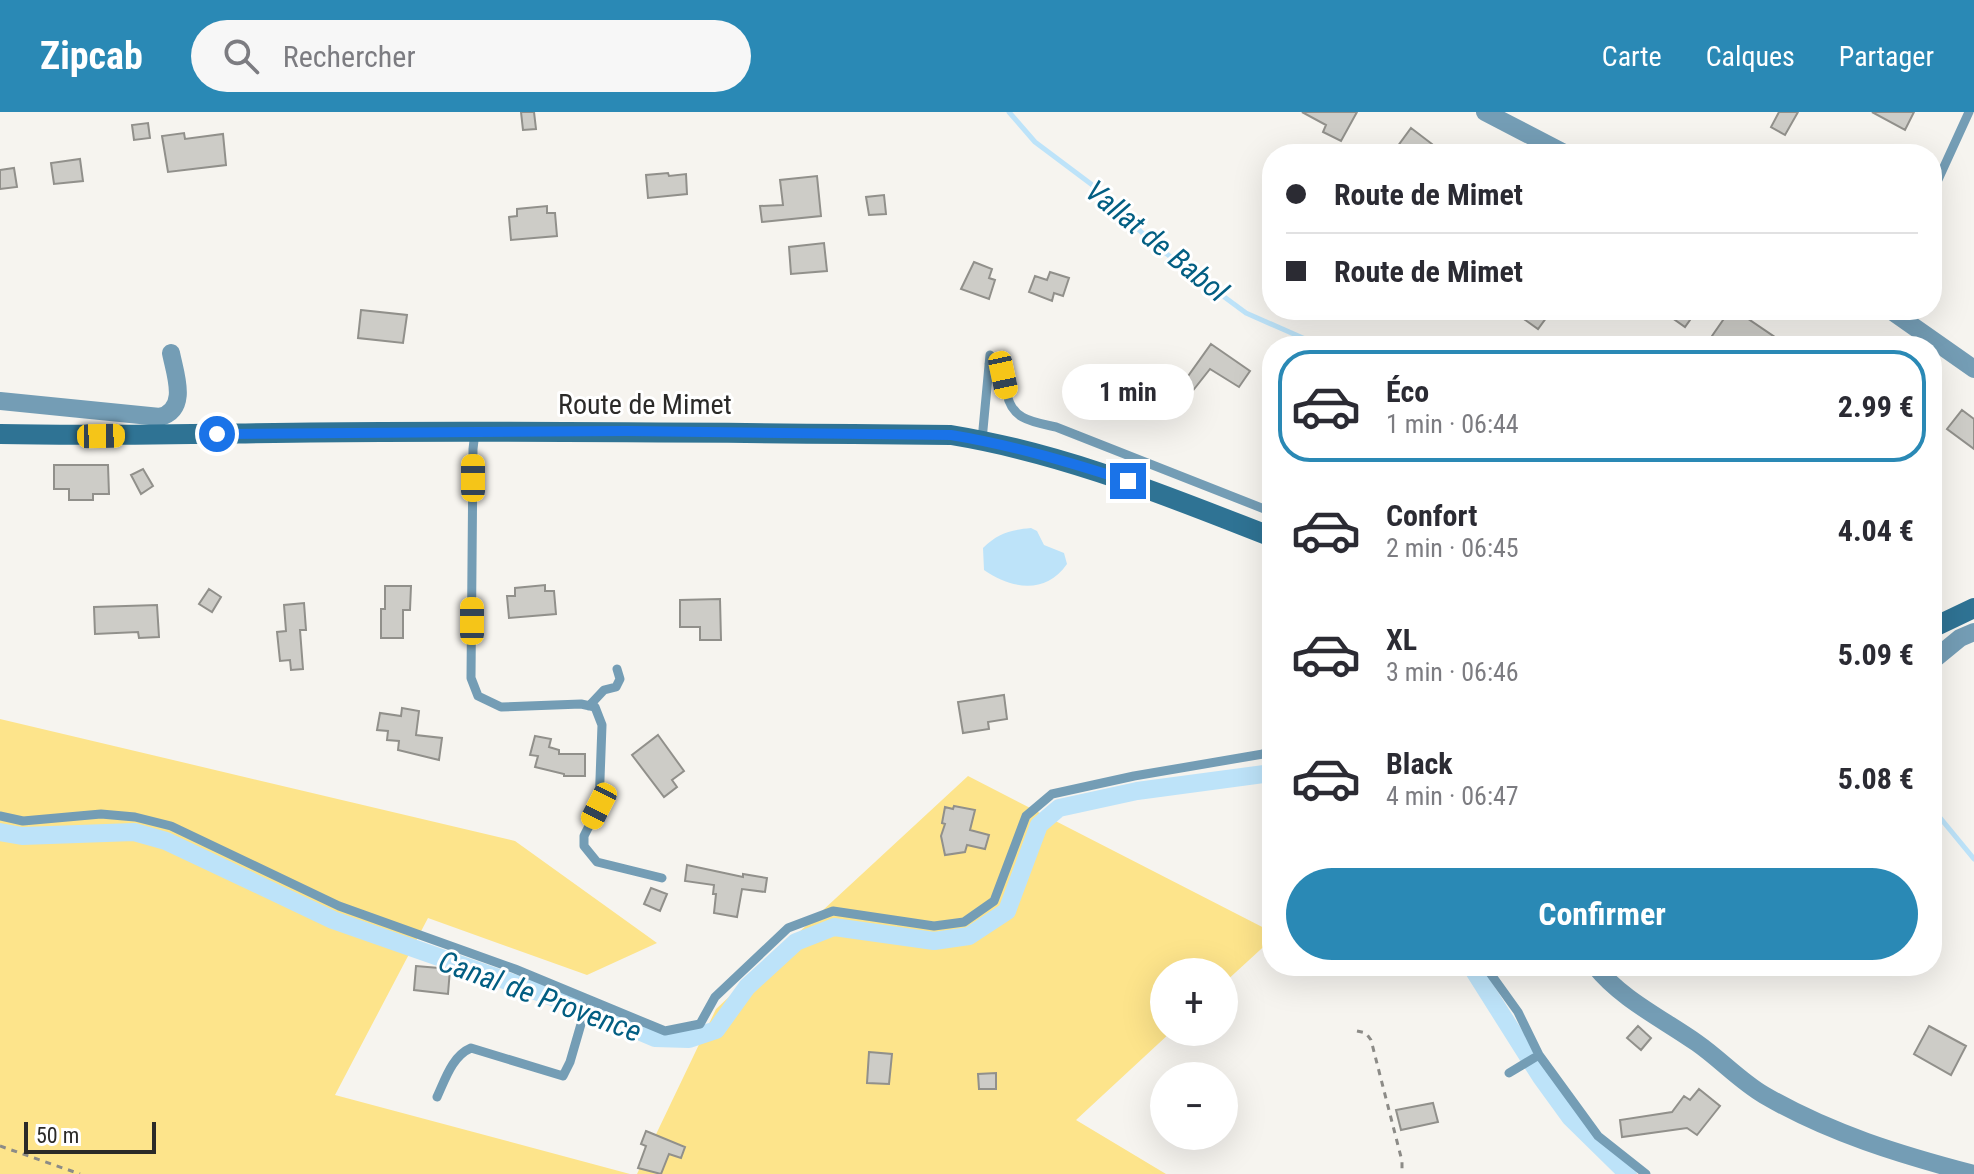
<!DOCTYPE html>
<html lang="fr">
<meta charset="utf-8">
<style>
body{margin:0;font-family:"Roboto Condensed",sans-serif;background:#f7f7f7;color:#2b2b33;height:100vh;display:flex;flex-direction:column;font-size:30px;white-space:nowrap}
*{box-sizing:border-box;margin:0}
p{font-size:26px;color:#7c7c81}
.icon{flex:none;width:44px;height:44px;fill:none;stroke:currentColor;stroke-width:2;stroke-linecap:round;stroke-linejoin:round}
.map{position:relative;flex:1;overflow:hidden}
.details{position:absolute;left:1262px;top:224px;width:680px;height:640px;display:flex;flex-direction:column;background:#fff;border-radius:32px;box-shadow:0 8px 32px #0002}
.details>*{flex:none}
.banner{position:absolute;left:1262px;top:32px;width:680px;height:176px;border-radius:32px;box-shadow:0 8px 32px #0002;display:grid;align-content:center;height:176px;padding:0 24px;background:#fff}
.tools{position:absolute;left:1150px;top:846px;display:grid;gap:16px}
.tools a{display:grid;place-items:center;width:88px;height:88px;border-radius:50%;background:#fff;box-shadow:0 8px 32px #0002;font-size:40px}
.scale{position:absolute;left:24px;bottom:20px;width:132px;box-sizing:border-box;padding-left:8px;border:4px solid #2b2a28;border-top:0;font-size:22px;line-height:28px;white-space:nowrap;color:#2b2a28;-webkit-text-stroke:6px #fff;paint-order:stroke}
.end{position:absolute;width:36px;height:36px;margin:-18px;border:10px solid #1a73e8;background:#fff;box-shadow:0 0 0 4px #fff}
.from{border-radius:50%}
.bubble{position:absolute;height:56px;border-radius:28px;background:#fff;box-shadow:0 8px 32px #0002;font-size:26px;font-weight:700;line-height:56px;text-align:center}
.car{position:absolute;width:24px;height:48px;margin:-24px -12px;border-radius:10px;box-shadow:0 0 6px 2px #0007;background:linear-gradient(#f5c518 24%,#345 0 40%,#f5c518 0 76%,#345 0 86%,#f5c518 0)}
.banner b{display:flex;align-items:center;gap:28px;height:76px;font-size:30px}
.banner b+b{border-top:2px solid #e1e1e2}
.banner i{width:20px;height:20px;background:#2b2b33}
ul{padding:14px 0 0;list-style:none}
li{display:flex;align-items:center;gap:24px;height:112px;margin:0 16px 12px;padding:0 8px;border:4px solid transparent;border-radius:32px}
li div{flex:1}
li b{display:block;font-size:30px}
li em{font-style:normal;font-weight:700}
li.current{border-color:#2a89b5}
li>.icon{width:72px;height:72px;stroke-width:1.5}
.cta{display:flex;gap:16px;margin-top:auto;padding:16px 24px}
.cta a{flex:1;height:92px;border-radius:48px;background:#2a89b5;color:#fff;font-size:32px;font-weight:700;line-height:92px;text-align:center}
header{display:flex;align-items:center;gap:48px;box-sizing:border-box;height:112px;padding:0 40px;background:#2a89b5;color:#fff}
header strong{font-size:38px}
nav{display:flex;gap:44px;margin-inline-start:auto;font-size:28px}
.search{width:560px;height:72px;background:#f7f7f7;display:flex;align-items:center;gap:20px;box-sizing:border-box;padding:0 28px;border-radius:44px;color:#7c7c81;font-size:30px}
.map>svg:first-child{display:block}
.green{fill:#fde48b}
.water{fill:#bde3f9}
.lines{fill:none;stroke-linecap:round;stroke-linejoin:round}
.stream{stroke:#bde3f9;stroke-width:5}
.canal{stroke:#bde3f9;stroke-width:18}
.building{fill:#cdccc7;stroke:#91908b;stroke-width:2}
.path{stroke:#8c8b87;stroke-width:3;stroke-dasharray:6 6;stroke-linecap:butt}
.lane{stroke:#749db5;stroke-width:9}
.street{stroke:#749db5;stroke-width:18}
.secondary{stroke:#2f7394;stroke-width:20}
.route{stroke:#1a73e8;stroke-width:10}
.labels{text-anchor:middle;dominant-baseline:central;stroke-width:6;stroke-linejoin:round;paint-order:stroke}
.street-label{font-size:28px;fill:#2b2a28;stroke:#fff}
.water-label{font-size:30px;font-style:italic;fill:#025e82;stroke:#fff}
</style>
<header>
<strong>Zipcab</strong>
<div class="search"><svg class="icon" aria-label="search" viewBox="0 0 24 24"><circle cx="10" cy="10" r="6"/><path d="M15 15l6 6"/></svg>Rechercher</div>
<nav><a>Carte</a><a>Calques</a><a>Partager</a></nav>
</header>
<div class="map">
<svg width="1974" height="1062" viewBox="0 0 1974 1062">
<rect width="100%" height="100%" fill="#f6f4ef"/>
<!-- green -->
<path class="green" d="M0 607 515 729 657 831 587 863 428 806 335 983 630 1062H0Z
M968 664 1272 820V827L1224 871V860H1164V920H1171L1076 1008 1166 1062H637L716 897Z"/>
<!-- water -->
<path class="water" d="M1031 416 1037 419 1044 433 1064 441 1067 452C1045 483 1012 477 984 458L983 436C998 421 1010 418 1031 416Z"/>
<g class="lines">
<!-- stream -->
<path class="stream" d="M1009 0 1035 30 1091 72 1155 133 1196 164 1246 201 1321 234
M1932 696 1974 747"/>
<!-- canal -->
<path class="canal" d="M0 720 22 724 134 720 166 729 333 808 584 896 655 926 689 927 716 918 747 875 796 830 834 815 934 829 969 824 1007 799 1039 713 1059 696 1137 679 1272 661
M1471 854 1541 965 1570 1005 1628 1062"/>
</g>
<!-- building -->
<path class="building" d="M521 0H534L536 17 523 18Z
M1302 0H1357L1341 29 1323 20 1326 13Z
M1779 0H1798L1785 23 1771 15Z
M1872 0H1914L1905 18Z
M148 11 150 26 134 28 132 13Z
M1411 16 1432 32 1428 42H1392Z
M184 21 185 27 223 22 226 53 168 60 162 24Z
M80 47 83 69 54 72 51 51Z
M14 56 17 75 0 77V58Z
M668 61 669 64 686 62 687 82 648 86 646 63Z
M817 64 821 104 762 110 760 94 783 93 780 68Z
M884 83 886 102 869 103 866 85Z
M547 94V101H555L557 124 511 128 509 105 517 104V97Z
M824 131 827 159 791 162 789 135Z
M974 150 992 157 989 166 995 168 989 187 961 177Z
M1050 160 1069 166 1063 184 1054 181 1052 189 1029 180 1035 164 1047 168Z
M361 198 407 203 403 231 358 226Z
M1511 198H1552L1538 217Z
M1661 198H1697L1685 215Z
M1730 198H1749L1744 204 1788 234H1726L1712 224Z
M1211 232 1250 259 1239 275 1210 257 1191 281 1181 274Z
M1962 298 1974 307V337L1947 317Z
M54 353H108L109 382H93V388H69V377H54Z
M143 357 153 374 141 382 131 363Z
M545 473V479H554L556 502 509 506 507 484H515V476Z
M385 474H411L410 498H403V526H381V497H385Z
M209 477 221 485 212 500 199 492Z
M720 487 721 528H700V515H680V488Z
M304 491 306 518H300L303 557 291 558 290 548 280 549 277 520 286 519 284 493Z
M157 493 159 525 139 526 138 520 95 522 94 495Z
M1004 583 1007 607 988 610 989 617 963 621 958 590Z
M402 596 419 599 416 623 442 626 439 648 398 638 399 629 387 628 388 619 377 618 380 601 401 604Z
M658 623 684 659 672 668 677 675 664 685 632 643Z
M535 624 551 627 549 635 559 638V642H585V664H564V662L535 655 538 644 530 643Z
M954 694 975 698 970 718 989 723 985 737 967 733 965 740 945 743 941 724 945 712 942 711 945 695 953 697Z
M687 753 743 765V762L767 766 765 780 742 777 737 805 714 801 716 782H713L714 773 685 769Z
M651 776 667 782 660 799 644 792Z
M416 854 450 857 448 882 414 878Z
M1638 914 1651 926 1641 938 1627 926Z
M1929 914 1966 934 1951 963 1914 942Z
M869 940 892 942 889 972 867 971Z
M996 961V977H979L978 962Z
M1699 977 1720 994 1697 1023 1687 1016 1622 1025 1620 1008 1672 1000 1684 984 1690 988Z
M1433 991 1438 1010 1401 1018 1396 998Z
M646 1019 685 1035 681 1046 669 1042 661 1062 638 1056 646 1034 641 1032Z"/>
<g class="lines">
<!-- path -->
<path class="path" d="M1357 919 1366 921 1371 928 1402 1049V1062
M0 1034 80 1062"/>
<!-- lane -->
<path class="lane" d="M1932 81 1969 0
M989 252 1000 257C1004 265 1005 273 1007 282 1012 308 1033 310 1056 315L1272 400
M475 320 473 337 471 566 478 584 501 595 581 592 595 595 602 613 599 694 584 724V734L597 750 662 766
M982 328 990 243
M589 594 604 578 616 575 620 567 617 557
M0 704 23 709 101 702 135 705 171 714 339 794 515 857 665 919 700 912 715 885 788 816 833 799 934 814 964 810 994 789 1026 704 1052 682 1134 664 1263 642 1272 635
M1485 854 1518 900 1539 943 1598 1024 1646 1062
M1509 961 1539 943
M437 985C445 968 452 944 471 936L563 964 570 950 588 888"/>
<!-- street -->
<path class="street" d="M1485 0 1566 42
M1890 198 1974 257
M0 289 160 305C189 297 175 262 171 241
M1932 549 1960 526 1974 520
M1595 854C1621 887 1663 907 1697 931 1720 947 1740 969 1764 983 1829 1021 1901 1043 1974 1062"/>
<!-- secondary -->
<path class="secondary" d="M0 322C127 325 254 320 381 320 571 319 761 321 951 323 1066 342 1164 383 1272 425
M1932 516 1974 496"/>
</g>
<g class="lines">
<!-- route -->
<path class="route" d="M217 322 627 319 951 323C1012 333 1069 350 1128 369"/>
</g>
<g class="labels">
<!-- street labels -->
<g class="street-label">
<text x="645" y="292">Route de Mimet</text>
</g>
<!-- water labels -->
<g class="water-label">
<text transform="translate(1157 129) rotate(39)">Vallat de Babol</text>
<text transform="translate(540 884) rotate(20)">Canal de Provence</text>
</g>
</g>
</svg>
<div class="tools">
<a>+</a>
<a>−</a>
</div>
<div class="scale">50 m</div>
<i class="end from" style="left:217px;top:322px"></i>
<i class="end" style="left:1128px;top:369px"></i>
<div class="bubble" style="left:1062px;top:252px;width:132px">1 min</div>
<i class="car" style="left:1003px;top:263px;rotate:168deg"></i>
<i class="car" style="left:101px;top:324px;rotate:89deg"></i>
<i class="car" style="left:473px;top:366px;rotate:0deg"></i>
<i class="car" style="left:472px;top:509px;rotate:0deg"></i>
<i class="car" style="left:599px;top:694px;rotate:207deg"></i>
<div class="banner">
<b><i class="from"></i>Route de Mimet</b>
<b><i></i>Route de Mimet</b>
</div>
<section class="details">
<ul>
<li class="current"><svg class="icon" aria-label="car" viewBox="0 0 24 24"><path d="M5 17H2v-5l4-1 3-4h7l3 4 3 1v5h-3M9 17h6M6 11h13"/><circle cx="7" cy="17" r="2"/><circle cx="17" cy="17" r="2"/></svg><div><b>Éco</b><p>1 min · 06:44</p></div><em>2.99 €</em></li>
<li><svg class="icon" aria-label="car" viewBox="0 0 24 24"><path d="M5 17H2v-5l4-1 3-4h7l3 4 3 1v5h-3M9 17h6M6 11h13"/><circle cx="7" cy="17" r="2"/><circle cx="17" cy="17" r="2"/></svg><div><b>Confort</b><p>2 min · 06:45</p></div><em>4.04 €</em></li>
<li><svg class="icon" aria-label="car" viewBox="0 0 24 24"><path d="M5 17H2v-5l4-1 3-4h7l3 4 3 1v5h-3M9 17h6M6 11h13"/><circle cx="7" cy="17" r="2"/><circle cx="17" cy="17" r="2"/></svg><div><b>XL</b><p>3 min · 06:46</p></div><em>5.09 €</em></li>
<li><svg class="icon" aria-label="car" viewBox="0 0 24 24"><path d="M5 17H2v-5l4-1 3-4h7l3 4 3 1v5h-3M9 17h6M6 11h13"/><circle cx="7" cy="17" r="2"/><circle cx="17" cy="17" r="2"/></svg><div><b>Black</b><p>4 min · 06:47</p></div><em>5.08 €</em></li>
</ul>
<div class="cta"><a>Confirmer</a></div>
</section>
</div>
